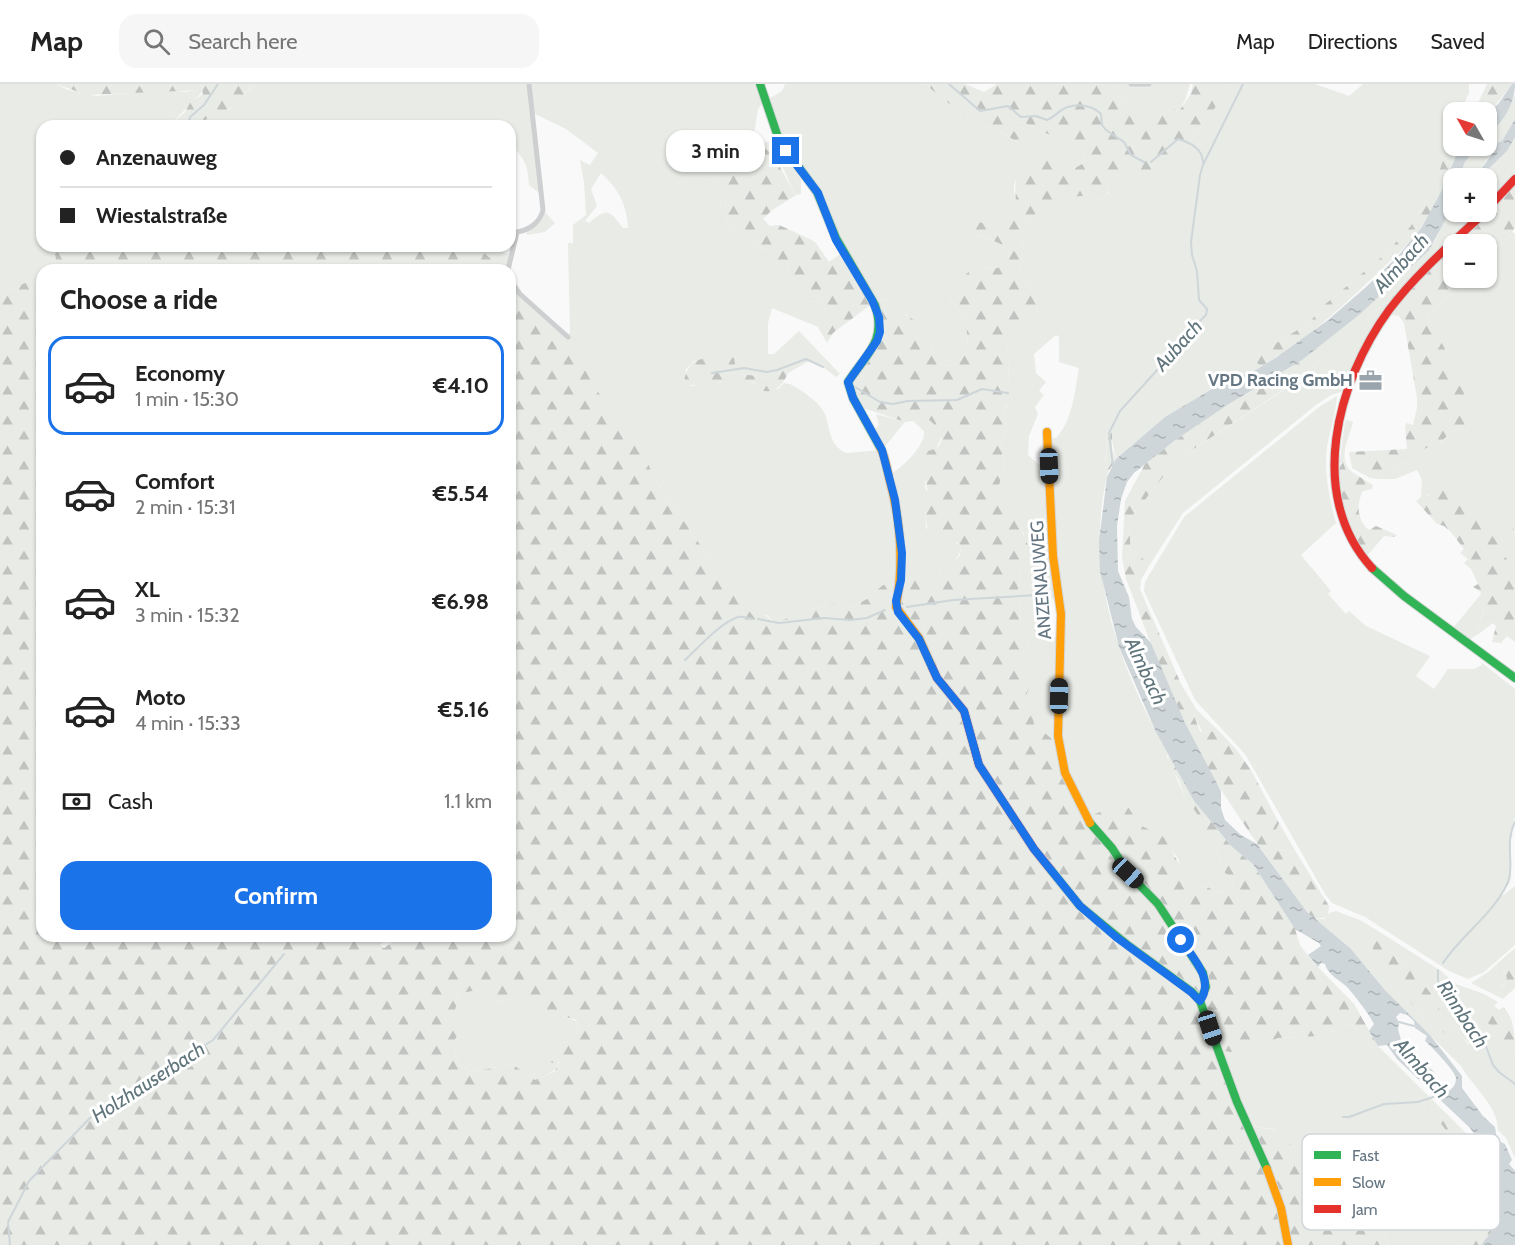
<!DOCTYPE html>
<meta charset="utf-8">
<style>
body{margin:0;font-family:Cabin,sans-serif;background:#f6f6f6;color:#222;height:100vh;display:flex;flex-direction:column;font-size:22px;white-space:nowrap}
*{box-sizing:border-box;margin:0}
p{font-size:20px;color:#767676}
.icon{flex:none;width:33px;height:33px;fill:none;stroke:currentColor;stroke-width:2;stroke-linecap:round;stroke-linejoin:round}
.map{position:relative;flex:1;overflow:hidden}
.drawer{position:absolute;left:36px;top:180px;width:480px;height:678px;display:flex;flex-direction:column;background:#fff;border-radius:18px;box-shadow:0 2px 4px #0004}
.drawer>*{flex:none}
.banner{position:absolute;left:36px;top:36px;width:480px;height:132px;border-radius:18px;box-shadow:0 2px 4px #0004;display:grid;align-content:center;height:132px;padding:0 24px;background:#fff}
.needle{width:39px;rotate:309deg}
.tools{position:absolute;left:1443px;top:18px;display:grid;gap:12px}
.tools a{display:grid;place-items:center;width:54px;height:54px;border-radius:12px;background:#fff;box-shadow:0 2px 4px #0004;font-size:30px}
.end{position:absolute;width:27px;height:27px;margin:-14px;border:8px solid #1a73e8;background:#fff;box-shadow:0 0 0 3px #fff}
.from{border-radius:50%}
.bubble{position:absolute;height:42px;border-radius:18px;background:#fff;box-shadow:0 2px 4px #0004;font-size:20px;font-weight:700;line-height:42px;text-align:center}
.car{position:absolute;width:18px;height:36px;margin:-18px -9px;border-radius:8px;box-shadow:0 0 4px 2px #0007;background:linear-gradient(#222 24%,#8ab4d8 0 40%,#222 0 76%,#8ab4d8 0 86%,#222 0)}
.banner b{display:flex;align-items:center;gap:21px;height:57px;font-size:22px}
.banner b+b{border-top:2px solid #e0e0e0}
.banner i{width:15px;height:15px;background:#222}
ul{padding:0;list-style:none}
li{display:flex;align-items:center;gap:18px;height:99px;margin:0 12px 9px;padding:0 12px;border:3px solid transparent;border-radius:18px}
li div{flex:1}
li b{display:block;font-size:22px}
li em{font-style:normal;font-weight:700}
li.selected{border-color:#1a73e8}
li>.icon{width:54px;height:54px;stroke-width:1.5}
h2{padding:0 24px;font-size:27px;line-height:72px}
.pay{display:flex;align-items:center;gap:15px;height:66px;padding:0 24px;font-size:22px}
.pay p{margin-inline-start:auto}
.cta{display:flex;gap:12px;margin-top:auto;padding:12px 24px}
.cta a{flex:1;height:69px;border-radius:18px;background:#1a73e8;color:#fff;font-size:24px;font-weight:700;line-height:69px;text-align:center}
header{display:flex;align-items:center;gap:36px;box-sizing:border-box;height:84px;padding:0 30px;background:#fff;border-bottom:2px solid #e0e0e0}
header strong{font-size:28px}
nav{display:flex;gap:33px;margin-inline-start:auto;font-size:21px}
.search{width:420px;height:54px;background:#f6f6f6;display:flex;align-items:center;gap:15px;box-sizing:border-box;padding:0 21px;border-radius:18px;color:#767676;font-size:22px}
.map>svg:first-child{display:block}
.grass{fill:#e8ebe6;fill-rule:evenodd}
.forest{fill:url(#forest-firs);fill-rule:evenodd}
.water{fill:url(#water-ripples);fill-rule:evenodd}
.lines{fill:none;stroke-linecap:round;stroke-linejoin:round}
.stream{stroke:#ced6d9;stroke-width:2}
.fast-casing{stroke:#d5d6d7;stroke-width:10}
.slow-casing{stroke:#d5d6d7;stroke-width:10}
.jam-casing{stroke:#d5d6d7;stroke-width:10}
.street{stroke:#cecfd0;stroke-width:5}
.fast{stroke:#30b455;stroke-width:8}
.slow{stroke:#ff9f0a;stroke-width:8}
.jam{stroke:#e5322d;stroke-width:8}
.route{stroke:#1a73e8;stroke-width:8}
.labels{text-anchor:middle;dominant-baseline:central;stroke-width:6;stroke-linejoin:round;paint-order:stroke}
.poi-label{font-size:18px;font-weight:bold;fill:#657683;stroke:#fff;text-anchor:end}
.street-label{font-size:18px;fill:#657683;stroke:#fff}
.water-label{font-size:20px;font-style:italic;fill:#60757c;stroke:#fff}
.key{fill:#fff;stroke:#d1d6da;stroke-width:1.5}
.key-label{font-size:16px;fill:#657683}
</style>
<header>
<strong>Map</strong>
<div class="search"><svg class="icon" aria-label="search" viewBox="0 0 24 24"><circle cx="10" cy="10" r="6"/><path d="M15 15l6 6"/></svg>Search here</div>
<nav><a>Map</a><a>Directions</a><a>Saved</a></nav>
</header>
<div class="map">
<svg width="1515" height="1161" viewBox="0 0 1515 1161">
<defs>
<pattern id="forest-firs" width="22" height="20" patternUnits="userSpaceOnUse" patternTransform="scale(1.5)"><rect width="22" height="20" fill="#e8ebe6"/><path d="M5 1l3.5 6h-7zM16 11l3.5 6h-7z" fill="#c0c3c0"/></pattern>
<pattern id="water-ripples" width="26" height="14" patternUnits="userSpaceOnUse" patternTransform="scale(1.5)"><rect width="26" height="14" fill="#ced6d9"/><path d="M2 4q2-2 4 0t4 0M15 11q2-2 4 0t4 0" fill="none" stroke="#abb2b5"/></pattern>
</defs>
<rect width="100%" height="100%" fill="#f9f9f9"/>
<!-- grass -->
<path class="grass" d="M0 0H56L68 6 96 12 165 6 187 8 200 5 203 7 169 42H42V162H78L55 169 56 177 51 185 42 186V191L39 193 5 208 0 207Z
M256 0H760L767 16 782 7 785 0H925L968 35 979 41 994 44 1018 59 1023 55 1012 46 1014 39 1024 38 1039 47 1051 51 1055 56 1071 61 1085 71 1082 80 1072 85 1066 79 1028 78C1022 86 1015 93 1014 103 1013 108 1016 113 1016 118 1017 130 1005 137 995 141L979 138 964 145 968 153 981 151 1007 163 1009 172 998 184C967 182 968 189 950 211 952 225 959 223 964 234 967 241 968 255 967 262 965 283 934 294 931 259L915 244 907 231 897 228 890 217 872 216 836 155 822 118 801 87V110L796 111C790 102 788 93 783 84 777 75 767 66 758 60L776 56 764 17 758 25 753 57 733 51H718L699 48 680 63 703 74 709 83 710 90 724 107 726 115 725 130 727 140 733 147 744 149 752 159 770 168 772 175 787 181 796 204 807 218 823 216 825 228 818 243 772 224 768 239V270H774L799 247 840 290 836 293 823 283 809 277 788 289 785 286 765 295 759 292 725 289 731 284 714 274 694 277 686 285 684 298 691 302 743 296 778 305 784 299 790 300C801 306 818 317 824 328 831 343 827 360 846 369L881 366 872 345 875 346 879 341 876 330 905 338 882 366 890 391C902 383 926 362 924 347L913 337 928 335C944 345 944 351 935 366 929 376 927 389 925 400V405L929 408 930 420 925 426 926 443C938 459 952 453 961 463 959 476 952 477 942 484 937 488 935 493 929 497L917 494 902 496 900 502 883 501 867 515 850 524C835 516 810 523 798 534H789L774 538 767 531 754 534 727 500 657 398 638 360 598 308 568 253 570 248 568 159H573V141L586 131 584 98 580 76 590 81 598 69 566 45 531 28 542 111 529 101C528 80 524 74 510 60V42H198L210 32 230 25ZM601 89C618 104 627 121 628 144H623C609 126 608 123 589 139L585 137 597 122 591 105Z
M1112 0H1190L1185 16 1179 27 1176 25 1149 34 1119 13Z
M1226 0H1315L1349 12 1363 0H1469V9L1460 28H1454L1452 55 1430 112 1410 143 1384 171 1323 222 1309 239 1253 273 1258 280 1262 282 1254 287 1217 302 1165 333 1116 375 1112 356 1107 355 1105 382 1108 388C1083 487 1119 583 1168 669L1167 673 1185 713 1200 734 1206 755 1217 765 1220 779 1225 789 1232 794 1233 804 1228 808 1214 807 1206 802 1201 803 1180 784 1179 776 1170 764 1140 741 1125 720 1121 718 1087 734 1069 701 1058 660 1034 640 1022 624C1026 604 1034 595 1020 576L1029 560 1021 544 1018 503 1020 494 1019 488 1024 450 997 405 1004 383 1001 360 1007 347 1003 329 1007 323 1002 310 1008 303 1009 273 1006 260 1023 235 1036 230 1038 227 1029 199 1023 192 1020 184 1023 167 1022 149 1029 134 1067 114 1088 111 1102 116 1109 109C1108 96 1113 91 1125 88L1136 93 1177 71 1194 53 1217 21ZM1056 251 1059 253V278L1079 284C1075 307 1073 334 1057 353L1048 356 1047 382 1038 380 1028 371 1029 352 1038 330 1035 323 1044 311 1039 307 1046 298 1036 289 1034 270ZM1060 515 1061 554 1041 552 1039 546 1042 516Z
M1515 11V35L1502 57 1497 59 1487 52C1501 42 1507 25 1515 11Z
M1515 53V95L1487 126 1486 94H1479L1507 67Z
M1487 57 1495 65 1493 68C1483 80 1479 90 1462 94L1460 91 1465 78 1477 62H1486Z
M1453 122 1454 128H1485L1454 158 1440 146 1450 125Z
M543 126 555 139 545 148 527 151 526 145 535 139Z
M1510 151 1515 156V444L1494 455 1454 408 1455 393H1446C1437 400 1432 413 1421 413L1422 396 1417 386 1395 395H1378L1400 380 1415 374 1426 364 1441 359 1450 349 1462 344 1461 293 1427 233 1467 194H1486L1487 174Z
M476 162H498L497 167 511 170 508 185 498 181Z
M1386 218 1395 219 1386 230 1348 306 1331 311 1316 321 1183 429 1149 482 1137 470 1131 472 1129 439 1132 432 1171 383 1183 372 1278 310 1328 271Z
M1337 312C1336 328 1330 346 1327 363 1324 389 1329 414 1336 439L1301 471 1331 507 1328 510 1346 530 1349 527 1366 542 1430 572 1416 592 1434 605 1448 585H1474L1482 581 1481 578 1515 605V732L1511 755V794L1508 802 1503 805 1502 812 1515 802V861L1484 888 1468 895 1449 887 1365 833 1332 819 1325 810 1252 682 1244 669 1195 616 1144 507 1145 498 1184 433 1319 323Z
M1347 336 1353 338C1349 355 1335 377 1355 390L1347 389 1344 379H1340L1339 382 1345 338Z
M1515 448V486L1496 462Z
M1482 509 1486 520 1477 545 1480 549 1469 556 1453 544Z
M1196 625 1222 650 1211 647 1203 649 1194 632Z
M1279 739 1296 768 1277 766 1271 756Z
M1336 827 1360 836 1375 845 1441 887 1456 900 1484 910 1498 918 1494 922H1490L1482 932 1515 971V1074L1506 1054 1498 1046C1498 1022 1472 1002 1461 982L1384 905 1351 865 1314 835H1324L1330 829ZM1372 853 1405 881 1410 883 1415 881C1415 893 1424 901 1431 910 1434 914 1434 918 1436 923 1442 937 1458 949 1469 959L1468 968 1448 953 1428 932 1413 922 1401 902 1390 896V890Z
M1515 864V876L1511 874 1507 877V881L1503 885 1507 894 1501 904 1503 915 1471 899 1488 888Z
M479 906 499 918 523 911 543 932 559 931 576 937 579 947 569 957 558 960C561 985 557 987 535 996L512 980 472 988 457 979 453 958 458 951 453 929 458 916 456 910Z
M1352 940C1396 997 1465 1041 1477 1117 1480 1137 1479 1149 1462 1161H1389L1383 1145 1361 1115 1355 1085 1303 1068 1290 1060 1274 1045 1256 1043 1249 1028 1242 1022 1217 966 1230 968 1278 954 1321 952Z"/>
<!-- forest -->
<path class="forest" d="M56 0H256C246 7 237 21 227 26 216 32 207 32 198 42H169L185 28 190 19 203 10 202 6 87 11Z
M925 0H965L984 8 997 0H1112L1119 13 1149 34 1172 24 1179 27 1191 10 1193 0H1226L1217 21 1194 53 1177 71 1141 93H1136L1125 88C1105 93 1113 100 1106 114L1102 116 1088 111 1067 114 1029 134 1022 149 1023 167 1020 184 1023 192 1029 199 1038 227 1036 230 1023 235 1006 260 1009 273 1008 303 1002 310C1008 317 1008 322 1003 329L1007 347 1001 360 1004 383 998 405 1007 414 1006 419C1013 426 1025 454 1029 464L1019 488 1020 494 1018 503 1021 544 1029 560 1020 576 1031 586 1030 601 1022 623 1027 629 1032 628 1034 640 1058 660 1062 678 1087 734 1121 718 1126 720 1140 741 1168 755C1172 774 1186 790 1201 803L1206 802 1214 807 1228 808 1233 804 1232 794 1225 789 1220 779 1217 765 1206 756 1200 734 1185 713 1179 696 1169 681 1168 669 1194 717 1232 763 1253 780 1295 845 1300 861 1313 878 1354 920 1378 962 1473 1056C1495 1087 1514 1129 1481 1161H1462C1479 1149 1480 1137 1477 1117 1465 1042 1396 997 1352 940L1321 952 1278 954 1248 966 1230 968 1218 966 1242 1022 1249 1028 1256 1043 1288 1048 1290 1060C1314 1075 1351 1075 1366 1099L1361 1115 1383 1145 1389 1161H0V207L10 206 42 191V852H387L380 861 384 864 402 852 425 857 428 852H510V196L514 203 572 257 598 308 638 360 657 398 727 500 754 533 761 528 774 538 789 534H798C810 523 835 516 850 524L867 515 883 501 899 502 901 496 917 494 929 497C939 490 943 476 957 475L960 471 961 463 958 459 945 460C927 446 927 449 925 426L930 419C929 405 924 403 927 388 921 381 920 375 927 367 950 364 942 345 928 335L905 338 857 322 848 298 880 248 873 219 833 249 827 259 818 243 825 228 823 216 807 218 796 204 787 181H780L772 175 770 168 752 159 744 149 733 147 727 140 725 130 726 115 724 107 710 90 709 83 703 74 680 63H676L682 51C693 51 702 47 713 47 719 52 743 52 753 57 777 67 783 92 796 111L771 127 763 135 770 142 779 141 812 156 816 159 829 178 843 168 872 216 890 217C898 230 902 228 914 236L915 244 931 259C934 294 965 283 967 262 968 255 967 241 964 234 959 223 952 225 950 211 968 188 965 182 998 184L1009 172 1007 163 981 151 968 153 962 151 964 145 979 138 995 141C1035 125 999 102 1028 78L1062 74 1073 85 1082 80 1085 72 1071 61 1055 56 1051 51 1039 47 1024 38 1014 39 1012 46 1024 55 1019 59 994 44 979 41 968 35ZM478 906 499 918 523 911 543 933 559 931 576 936 579 947 569 957 558 960 547 972 552 979 560 977 554 988 535 996 512 980 472 988 457 979 453 958 458 951 462 940 454 929 458 916 456 910Z
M1487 0H1512L1491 27 1487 30 1474 28Z
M1453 50 1454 62H1460C1449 89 1440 116 1423 141 1413 156 1400 168 1386 181 1347 218 1309 255 1262 282L1258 280 1253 273 1309 239 1323 222 1384 171 1410 143 1430 112Z
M1515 95V144L1512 148 1515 150V156L1510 151 1487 174 1486 160H1454V194H1467L1427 233 1461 293 1469 338 1466 342 1450 349 1437 362 1426 364 1415 374 1400 380 1378 395 1370 394 1352 384 1349 368 1407 365 1405 342 1407 339 1413 341 1417 324V314L1404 239 1399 232 1386 230 1394 219 1386 218 1328 271 1277 310 1183 372 1171 383 1132 432 1129 439 1131 472 1139 470 1149 482 1141 496 1140 505 1181 600 1196 625 1194 632 1200 647 1204 649 1211 647 1222 650 1236 665 1251 686 1279 739 1271 756 1277 766 1296 768 1329 822 1328 833 1314 835 1307 828C1270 777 1232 727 1201 672 1171 616 1149 554 1126 495L1122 473 1125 417 1145 380 1174 357 1229 320 1302 276 1373 218 1435 157 1440 146 1453 158Z
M78 162H476L498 181 508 186H49L56 177 55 169Z
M723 272 734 274 735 280 725 289 759 292 765 295 785 286 788 289C783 301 774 311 759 306L755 298 737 297 729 299 720 298 712 301H686L684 298C688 273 701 275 723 272Z
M1108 346 1112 347V364L1116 375 1108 388 1105 382Z
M1343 378 1347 389 1355 390 1373 401 1372 405 1363 407C1356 419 1357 437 1369 446L1376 442 1397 451 1395 453 1384 452 1367 472C1347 446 1337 414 1339 382Z
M1451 391 1455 393 1454 408 1494 454 1515 444V448L1497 462 1515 486V558L1507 552 1501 559 1492 558 1496 542 1493 539 1480 549 1477 545C1483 530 1492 512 1473 503L1478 500 1471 485 1464 479 1468 475 1460 469 1464 465 1450 447 1444 442 1437 440 1416 417 1421 413 1428 412 1443 395Z
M1372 853 1405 881 1410 883 1413 879 1415 881C1415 895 1427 902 1433 913 1439 923 1442 933 1450 942 1458 950 1467 955 1471 966L1468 968 1448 953 1428 932 1413 922 1401 902 1390 896V890C1380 881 1370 867 1372 853Z
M1511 874 1515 876V904L1503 915 1499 909 1507 894 1503 884 1506 881 1507 877Z
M1490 922H1494L1499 926 1503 923C1515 934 1515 954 1515 971L1482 932 1487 923Z"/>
<!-- water -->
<path class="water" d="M1512 0H1515C1515 19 1502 41 1487 51L1497 59 1502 57 1515 35V53L1507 67 1479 94H1454L1453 122 1429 166 1360 230 1302 276 1229 320 1174 357 1134 389 1127 398 1121 415 1117 442 1118 487 1129 513 1132 535 1136 543 1151 559 1185 639 1221 707V724L1225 736 1241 751 1257 760 1307 828 1351 865 1384 905 1430 951 1462 992V1004L1483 1032 1495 1043 1497 1056 1505 1060 1512 1076 1509 1080 1515 1087V1161H1481L1493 1146 1497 1132 1499 1107 1483 1062 1470 1044 1397 975 1387 961 1378 962 1369 947 1374 940C1367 927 1357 915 1348 904 1341 897 1327 890 1325 880L1321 879 1318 883 1308 871 1321 862 1319 859 1295 845 1253 780 1232 763 1194 717 1156 648 1119 563 1100 487 1099 457 1107 393 1116 375 1165 333 1217 302 1254 287 1277 273 1328 236 1366 203 1398 172 1422 143 1442 106 1460 62H1477L1465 78 1460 91 1462 94C1479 91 1486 79 1495 65L1487 57V30L1499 19ZM1400 929 1407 931 1414 937 1415 944 1427 952 1425 957C1432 963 1455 987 1456 994 1456 1000 1453 1004 1449 1007L1441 1001 1434 988 1401 956 1398 945 1399 938 1396 933Z"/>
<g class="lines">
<!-- stream -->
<path class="stream" d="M949 0 980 27 1008 22 1021 33 1036 32 1047 36C1055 33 1060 25 1068 23 1079 19 1093 22 1101 30L1102 41 1106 46 1124 58 1131 71 1144 78
M180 42 189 38 190 33 204 21 218 0
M1151 78 1178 55C1191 59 1202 64 1203 78
M712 289 744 284 767 288 777 286 806 275 823 283
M855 303 880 318 893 320 908 317 957 316 982 305 1008 309
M1113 383 1109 349 1120 327 1159 284 1171 266 1206 231 1207 225 1199 216 1197 187 1192 171 1191 158 1200 91 1203 81 1243 0
M907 523 953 516 1038 511
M758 535 779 539 824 534 850 536 867 534 885 526
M685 576C699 563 720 539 738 533 742 532 747 534 752 535
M1443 879C1462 850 1494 830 1508 798 1515 781 1504 760 1515 738
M1438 886V897L1482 952 1493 981 1499 988 1515 1000
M1399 938 1414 942
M1343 1033H1349L1384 1020 1418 1018 1436 1012
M10 1161 8 1138 29 1097 90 1034 213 956 284 870"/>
<defs>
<path id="fast" d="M760 0 779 56 817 108 836 154 875 221C887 258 866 270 848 298L853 314 880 363
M1372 484 1404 512 1515 594
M1090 739 1112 764 1128 789 1158 820 1203 889 1206 903 1200 917
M1051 786 1080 822 1129 862 1192 908 1200 917 1237 1018 1267 1085"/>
<path id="slow" d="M1047 348 1053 472 1061 530 1058 652 1065 689 1090 739
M880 363C885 372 887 384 889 394 901 437 904 479 896 523L919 554 932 583
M1267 1085 1281 1124 1288 1161"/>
<path id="jam" d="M1486 126 1515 95
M1372 484C1306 412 1337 297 1389 226 1417 189 1452 159 1485 128
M932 583 937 594 964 627 979 681 1034 765 1051 786"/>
</defs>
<!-- fast casing -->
<use href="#fast" class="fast-casing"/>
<!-- slow casing -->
<use href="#slow" class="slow-casing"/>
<!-- jam casing -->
<use href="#jam" class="jam-casing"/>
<!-- street -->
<path class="street" d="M1131 0H1149
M508 186 517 148C530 146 540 138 543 126L529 0
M510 196 520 210 568 253"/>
<!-- fast -->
<use href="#fast" class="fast"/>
<!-- slow -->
<use href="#slow" class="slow"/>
<!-- jam -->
<use href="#jam" class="jam"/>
</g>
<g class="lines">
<!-- route -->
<path class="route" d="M786 67 818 109 836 156 872 216 879 233 880 248 877 257 848 298 853 314 882 366 895 416 902 469 901 496 896 517 898 528 919 555 937 594 964 627 979 681 1034 765 1080 822 1116 853 1191 908 1200 917C1215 896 1193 874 1181 856"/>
</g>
<!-- icons -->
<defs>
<symbol id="office-bare" viewBox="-9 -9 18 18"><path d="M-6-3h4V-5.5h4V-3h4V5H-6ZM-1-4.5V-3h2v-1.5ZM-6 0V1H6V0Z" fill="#99a4ac" stroke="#fff" stroke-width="2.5" paint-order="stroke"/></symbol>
</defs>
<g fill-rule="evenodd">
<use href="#office-bare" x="1354" y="280" width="33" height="33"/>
</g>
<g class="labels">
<!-- poi labels -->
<g class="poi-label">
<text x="1353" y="296">VPD Racing GmbH</text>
</g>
<!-- street labels -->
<g class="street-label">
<text transform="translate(1041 496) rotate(-94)">ANZENAUWEG</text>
</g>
<!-- water labels -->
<g class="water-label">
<text transform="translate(1401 179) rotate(-48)">Almbach</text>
<text transform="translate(1178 261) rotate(-48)">Aubach</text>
<text transform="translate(1146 587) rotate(65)">Almbach</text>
<text transform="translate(1463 930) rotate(57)">Rinnbach</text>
<text transform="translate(1422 984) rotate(49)">Almbach</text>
<text transform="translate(148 998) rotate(-33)">Holzhauserbach</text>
</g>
</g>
<!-- legend -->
<rect x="1302" y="1050" width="198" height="96" rx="9" class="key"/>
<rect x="1314" y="1067" width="27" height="8" fill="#30b455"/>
<rect x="1314" y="1094" width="27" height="8" fill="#ff9f0a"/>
<rect x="1314" y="1121" width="27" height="8" fill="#e5322d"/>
<g class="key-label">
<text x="1352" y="1077">Fast</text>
<text x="1352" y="1104">Slow</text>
<text x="1352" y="1131">Jam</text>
</g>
</svg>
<div class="tools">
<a><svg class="needle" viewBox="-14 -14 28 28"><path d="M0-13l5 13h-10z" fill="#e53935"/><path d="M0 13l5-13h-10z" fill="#767676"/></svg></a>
<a>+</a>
<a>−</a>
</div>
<i class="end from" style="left:1181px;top:856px"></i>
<i class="end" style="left:786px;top:67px"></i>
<div class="bubble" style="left:666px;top:46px;width:99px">3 min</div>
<i class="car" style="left:1049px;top:382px;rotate:178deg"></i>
<i class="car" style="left:1059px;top:612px;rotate:1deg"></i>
<i class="car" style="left:1128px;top:789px;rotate:133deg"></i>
<i class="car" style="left:1210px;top:944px;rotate:162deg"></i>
<div class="banner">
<b><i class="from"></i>Anzenauweg</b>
<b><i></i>Wiestalstraße</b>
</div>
<section class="drawer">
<h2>Choose a ride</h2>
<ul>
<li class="selected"><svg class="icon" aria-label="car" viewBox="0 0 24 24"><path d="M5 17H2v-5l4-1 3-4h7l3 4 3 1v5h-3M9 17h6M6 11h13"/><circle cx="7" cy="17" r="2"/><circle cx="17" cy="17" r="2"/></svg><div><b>Economy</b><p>1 min · 15:30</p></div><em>€4.10</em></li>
<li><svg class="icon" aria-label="car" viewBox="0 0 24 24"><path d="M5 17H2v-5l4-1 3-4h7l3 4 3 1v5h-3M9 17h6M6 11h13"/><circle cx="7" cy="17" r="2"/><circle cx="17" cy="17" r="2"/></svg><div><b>Comfort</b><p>2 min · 15:31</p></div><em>€5.54</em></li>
<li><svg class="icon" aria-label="car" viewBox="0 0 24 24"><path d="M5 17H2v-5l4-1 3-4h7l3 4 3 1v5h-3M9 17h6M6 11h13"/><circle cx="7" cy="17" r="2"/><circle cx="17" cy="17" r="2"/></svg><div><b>XL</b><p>3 min · 15:32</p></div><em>€6.98</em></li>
<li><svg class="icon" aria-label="car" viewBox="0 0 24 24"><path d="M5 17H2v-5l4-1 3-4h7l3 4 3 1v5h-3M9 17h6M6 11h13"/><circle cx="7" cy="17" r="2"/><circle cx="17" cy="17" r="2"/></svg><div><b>Moto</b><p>4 min · 15:33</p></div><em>€5.16</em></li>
</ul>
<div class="pay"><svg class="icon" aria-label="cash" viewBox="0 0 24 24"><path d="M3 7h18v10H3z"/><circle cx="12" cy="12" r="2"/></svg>Cash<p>1.1 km</p></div>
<div class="cta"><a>Confirm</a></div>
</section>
</div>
